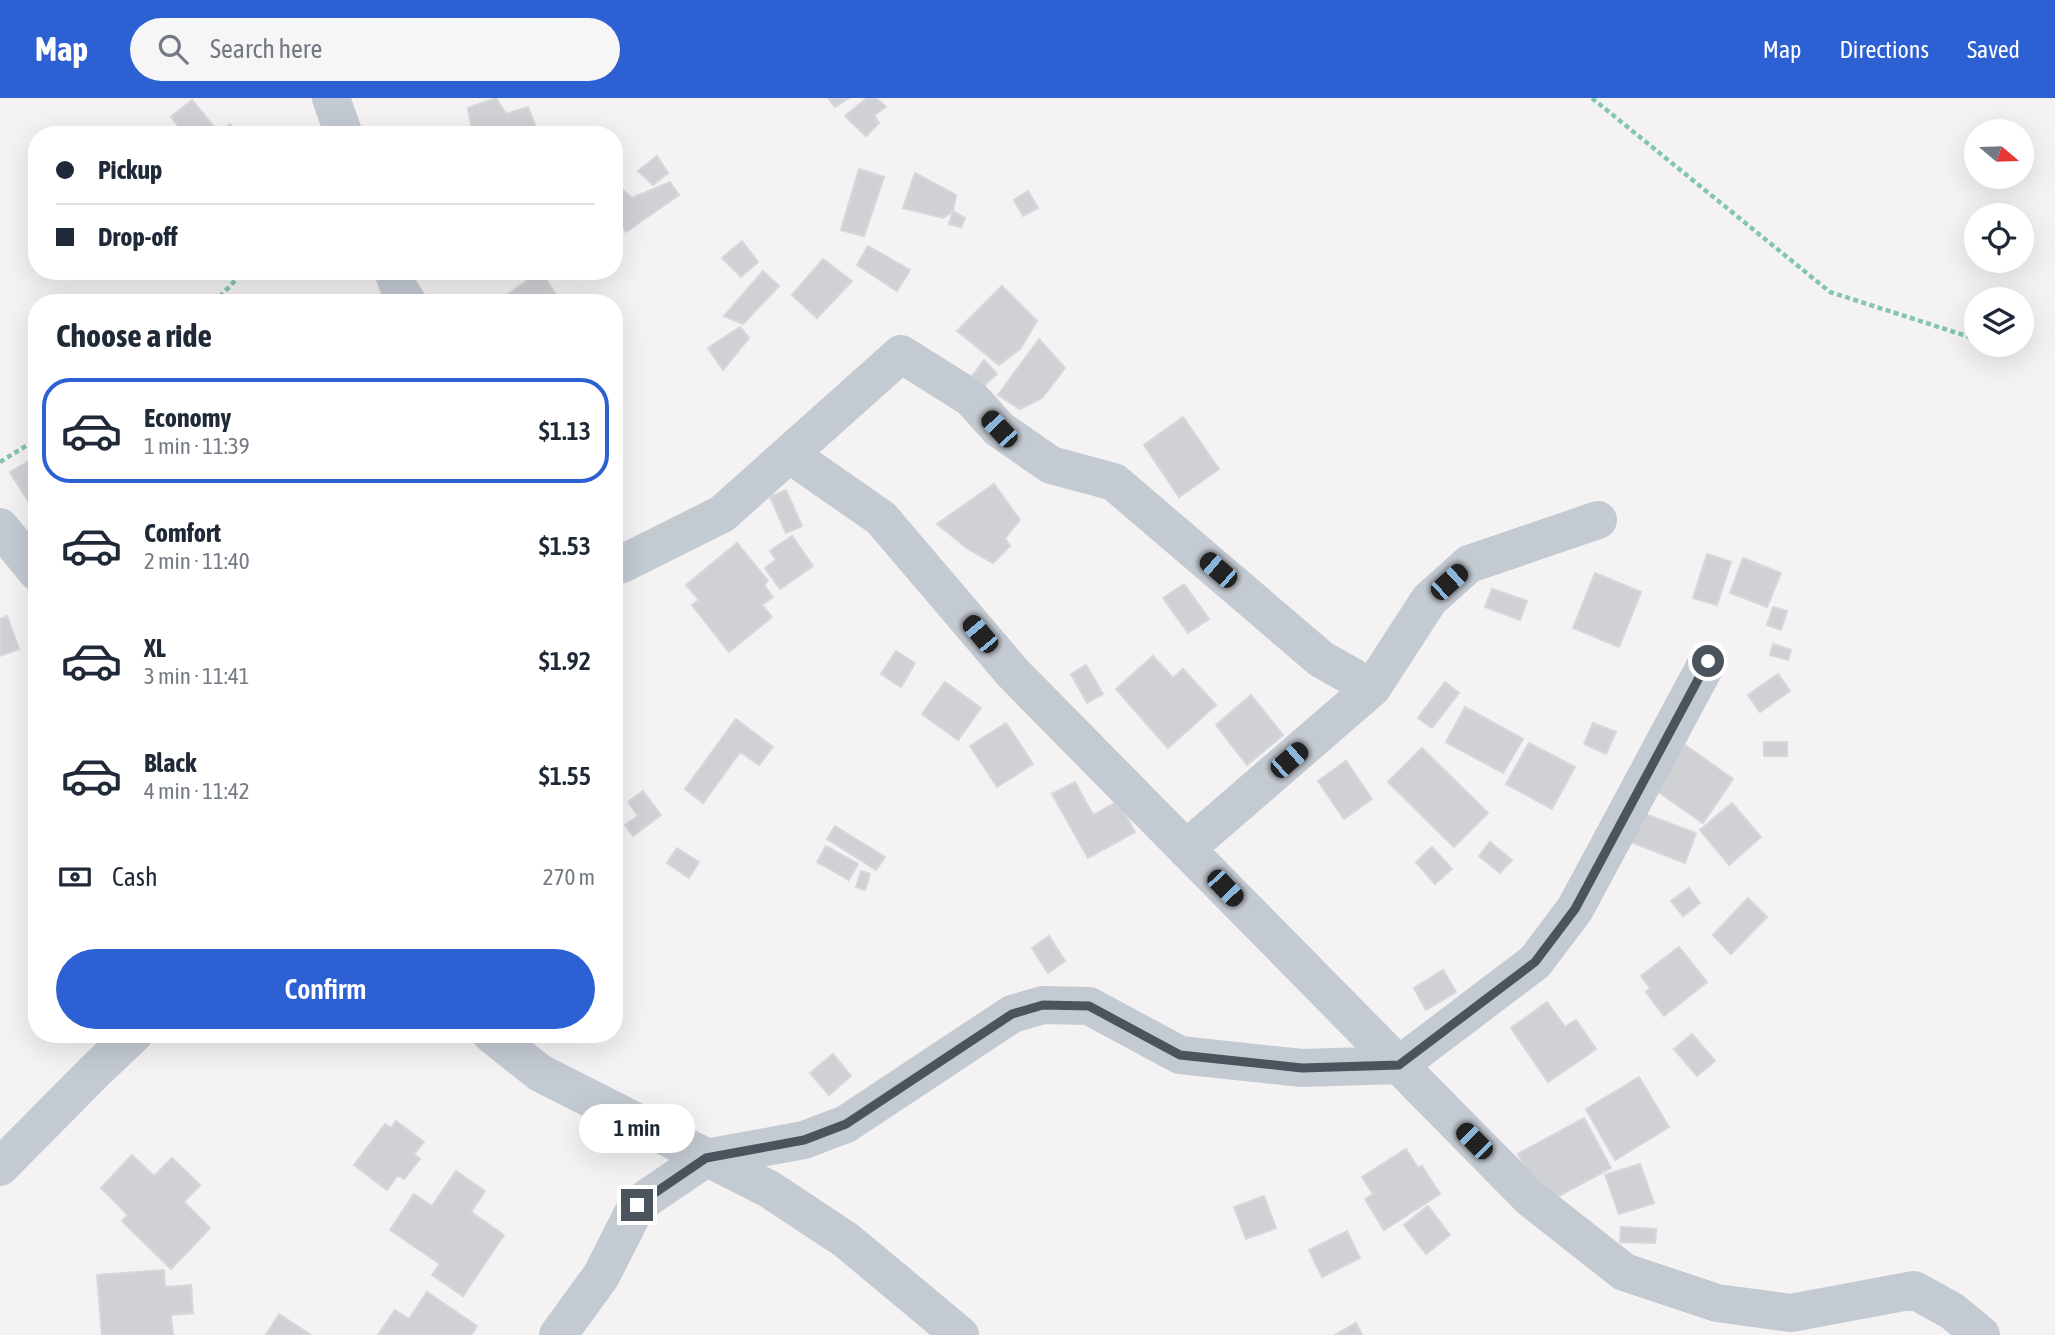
<!DOCTYPE html>
<meta charset="utf-8">
<style>
body{margin:0;font-family:"Asap Condensed",sans-serif;background:#f6f6f7;color:#1f2937;height:100vh;display:flex;flex-direction:column;font-size:26px;white-space:nowrap}
*{box-sizing:border-box;margin:0}
p{font-size:23px;color:#747a83}
.icon{flex:none;width:38px;height:38px;fill:none;stroke:currentColor;stroke-width:2;stroke-linecap:round;stroke-linejoin:round}
.map{position:relative;flex:1;overflow:hidden}
.side{position:absolute;left:28px;top:196px;width:595px;height:749px;display:flex;flex-direction:column;background:#fff;border-radius:28px;box-shadow:0 7px 28px #0002}
.side>*{flex:none}
.top-card{position:absolute;left:28px;top:28px;width:595px;height:154px;border-radius:28px;box-shadow:0 7px 28px #0002;display:grid;align-content:center;height:154px;padding:0 28px;background:#fff}
.needle{width:46px;rotate:109deg}
.buttons{position:absolute;left:1964px;top:21px;display:grid;gap:14px}
.buttons a{display:grid;place-items:center;width:70px;height:70px;border-radius:50%;background:#fff;box-shadow:0 7px 28px #0002;font-size:35px}
.end{position:absolute;width:32px;height:32px;margin:-16px;border:9px solid #4b535d;background:#fff;box-shadow:0 0 0 4px #fff}
.from{border-radius:50%}
.bubble{position:absolute;height:49px;border-radius:24px;background:#fff;box-shadow:0 7px 28px #0002;font-size:23px;font-weight:600;line-height:49px;text-align:center}
.car{position:absolute;width:21px;height:42px;margin:-21px -10px;border-radius:9px;box-shadow:0 0 5px 2px #0007;background:linear-gradient(#222 24%,#8ab4d8 0 40%,#222 0 76%,#8ab4d8 0 86%,#222 0)}
.top-card b{display:flex;align-items:center;gap:24px;height:66px;font-size:26px}
.top-card b+b{border-top:2px solid #e0e1e3}
.top-card i{width:18px;height:18px;background:#1f2937}
ul{padding:0;list-style:none}
li{display:flex;align-items:center;gap:21px;height:105px;margin:0 14px 10px;padding:0 14px;border:4px solid transparent;border-radius:28px}
li div{flex:1}
li b{display:block;font-size:26px}
li em{font-style:normal;font-weight:600}
li.active{border-color:#2d60d2}
li>.icon{width:63px;height:63px;stroke-width:1.5}
h2{padding:0 28px;font-size:32px;line-height:84px}
.pay{display:flex;align-items:center;gap:18px;height:77px;padding:0 28px;font-size:26px}
.pay p{margin-inline-start:auto}
.button{display:flex;gap:14px;margin-top:auto;padding:14px 28px}
.button a{flex:1;height:80px;border-radius:42px;background:#2d60d2;color:#fff;font-size:28px;font-weight:600;line-height:80px;text-align:center}
header{display:flex;align-items:center;gap:42px;box-sizing:border-box;height:98px;padding:0 35px;background:#2d60d2;color:#fff}
header strong{font-size:33px}
nav{display:flex;gap:38px;margin-inline-start:auto;font-size:24px}
.search{width:490px;height:63px;background:#f6f6f7;display:flex;align-items:center;gap:18px;box-sizing:border-box;padding:0 24px;border-radius:38px;color:#747a83;font-size:26px}
.map>svg:first-child{display:block}
.building{fill:#cfd1d5;stroke:#d6d7dc;stroke-width:2}
.lines{fill:none;stroke-linecap:round;stroke-linejoin:round}
.path{stroke:#81c6ad;stroke-width:4.5;stroke-dasharray:5 3.5;stroke-linecap:butt}
.minor{stroke:#c4cad2;stroke-width:38}
.route{stroke:#4b535d;stroke-width:9}
</style>
<header>
<strong>Map</strong>
<div class="search"><svg class="icon" aria-label="search" viewBox="0 0 24 24"><circle cx="10" cy="10" r="6"/><path d="M15 15l6 6"/></svg>Search here</div>
<nav><a>Map</a><a>Directions</a><a>Saved</a></nav>
</header>
<div class="map">
<svg width="2055" height="1237" viewBox="0 0 2055 1237">
<rect width="100%" height="100%" fill="#f4f2f2"/>
<!-- building -->
<path class="building" d="M496 0 506 16 528 9 539 37H473L468 10Z
M828 0H849L835 9Z
M867 0H876L886 9 874 17 879 25 866 38 845 18Z
M192 2 219 35 230 26 238 37H185L171 19Z
M657 58 668 75 653 87 638 73Z
M859 71 884 79 864 138 841 132Z
M915 75 956 97 953 113 943 120 903 110Z
M614 84 632 100 670 84 679 97 626 134 614 119Z
M1028 93 1038 110 1023 118 1014 102Z
M953 113 965 120 961 129 949 126Z
M742 143 758 164 741 179 722 160Z
M868 148 910 172 897 193 857 167Z
M823 161 852 183 817 220 792 197Z
M541 173 561 205H495Z
M763 173 779 188 743 226 724 218Z
M1002 188 1037 223 1020 251 999 267 957 233Z
M740 229 749 240 723 272 708 250Z
M1039 241 1065 270 1042 300 1020 311 998 297Z
M984 262 997 276 979 292 966 286Z
M1183 319 1219 371 1179 399 1144 347Z
M31 362 37 372V406L32 409 10 374Z
M994 386 1020 422 1005 440 1010 448 993 465 968 451 937 426Z
M786 392 802 428 786 435 770 399Z
M792 438 813 468 780 491 765 470 776 462 770 453Z
M737 445 768 483 764 487 773 499 762 507 772 519 729 554 692 507 699 502 686 487Z
M1707 456 1731 464 1717 507 1693 500Z
M1743 460 1781 475 1767 509 1730 495Z
M1595 475 1641 494 1619 549 1573 530Z
M1184 486 1209 521 1188 535 1163 500Z
M1492 491 1527 503 1520 522 1485 509Z
M1773 509 1787 513 1781 532 1767 527Z
M7 518 19 551 0 558V521Z
M1773 546 1791 552 1788 562 1770 557Z
M896 553 915 565 901 589 881 576Z
M1153 558 1173 580 1183 571 1216 607 1168 650 1116 591Z
M1086 567 1103 596 1087 605 1071 576Z
M1778 576 1790 593 1760 614 1748 597Z
M945 584 981 610 958 642 922 616Z
M1445 584 1459 595 1432 630 1418 620Z
M1251 597 1283 637 1247 667 1216 627Z
M1465 609 1523 641 1503 675 1446 644Z
M736 621 773 649 759 667 740 654 703 705 685 691Z
M1006 625 1033 666 997 689 970 648Z
M1593 625 1616 634 1606 656 1584 646Z
M1681 644 1733 681 1703 725 1650 688Z
M1764 644H1787V658H1764Z
M1529 645 1575 669 1552 711 1506 686Z
M1422 650 1488 715 1454 749 1388 684Z
M1346 663 1372 701 1344 721 1318 683Z
M1075 684 1093 717 1118 703 1135 734 1088 760 1052 696Z
M643 693 661 717 633 738 625 727 638 718 628 704Z
M1732 705 1761 739 1729 767 1700 732Z
M1637 713 1696 735 1685 765 1625 742Z
M835 728 885 759 876 772 827 741Z
M1490 744 1512 762 1500 775 1479 758Z
M826 748 858 766 849 782 817 764Z
M1432 749 1452 771 1435 786 1416 764Z
M677 750 699 764 689 780 667 765Z
M861 773 870 776 865 792 856 789Z
M1689 790 1700 805 1683 818 1671 803Z
M1748 800 1767 819 1731 856 1713 837Z
M1049 838 1065 863 1048 875 1032 850Z
M1679 849 1707 884 1664 918 1646 894 1650 890 1641 878Z
M1443 872 1456 894 1426 912 1414 890Z
M1547 904 1565 929 1576 922 1596 951 1548 984 1511 930Z
M1692 936 1715 963 1697 978 1674 951Z
M833 956 851 978 829 997 810 975Z
M1639 979 1669 1029 1615 1062 1586 1011Z
M1584 1020 1611 1070 1544 1106 1518 1056Z
M396 1023 424 1044 414 1056 420 1061 404 1081 398 1077 387 1092 354 1067 385 1026 391 1030Z
M1406 1051 1418 1070 1422 1068 1440 1096 1384 1132 1365 1101 1373 1096 1362 1079Z
M132 1057 154 1078 172 1060 200 1087 184 1104 210 1130 171 1171 122 1123 128 1117 101 1090Z
M1640 1066 1654 1105 1619 1116 1605 1077Z
M456 1073 485 1093 471 1114 504 1137 463 1198 432 1177 440 1166 390 1132 414 1096 432 1108Z
M1264 1098 1276 1130 1246 1141 1234 1109Z
M1428 1108 1450 1137 1426 1156 1404 1127Z
M1621 1129 1656 1131 1655 1145 1620 1144Z
M1347 1133 1360 1160 1322 1179 1309 1152Z
M164 1172 165 1189 191 1187 193 1215 171 1217 173 1237H102L97 1177Z
M427 1194 477 1228 471 1237H378L395 1212 409 1221Z
M279 1216 311 1237H266Z
M1356 1225 1362 1237H1335Z"/>
<g class="lines">
<!-- path -->
<path class="path" d="M1592 0 1830 194 1976 241
M214 205 244 173
M0 364 37 341"/>
<!-- minor -->
<path class="minor" d="M331 0 344 37
M393 173 400 193 408 205
M789 356 881 420 1013 575 1399 967 1535 864 1575 811 1708 563
M0 429 37 474
M614 460 622 466 722 416 901 256 971 300 999 331 1051 367 1114 384 1321 561 1372 590
M1186 751 1372 590 1429 502 1469 466 1598 422
M491 936 540 975 769 1091 846 1142 960 1237
M0 1069 95 973 134 936
M558 1237 601 1178 637 1107 706 1060 804 1042 846 1026 1012 916 1043 907 1089 908 1180 957 1302 970 1399 967 1530 1100 1624 1174 1717 1205 1791 1215 1914 1192 1952 1213 1981 1237"/>
</g>
<g class="lines">
<!-- route -->
<path class="route" d="M637 1107 706 1060 804 1042 846 1026 1012 916 1043 907 1089 908 1180 957 1302 970 1399 967 1535 864 1575 811 1708 563"/>
</g>
</svg>
<div class="buttons">
<a><svg class="needle" viewBox="-14 -14 28 28"><path d="M0-13l5 13h-10z" fill="#e53935"/><path d="M0 13l5-13h-10z" fill="#747a83"/></svg></a>
<a><svg class="icon" aria-label="locate" viewBox="0 0 24 24"><circle cx="12" cy="12" r="6"/><path d="M12 2v4M12 18v4M2 12h4M18 12h4"/></svg></a>
<a><svg class="icon" aria-label="layers" viewBox="0 0 24 24"><path d="M12 4l9 5-9 5-9-5zM3 14l9 5 9-5"/></svg></a>
</div>
<i class="end from" style="left:1708px;top:563px"></i>
<i class="end" style="left:637px;top:1107px"></i>
<div class="bubble" style="left:579px;top:1006px;width:116px">1 min</div>
<i class="car" style="left:999px;top:331px;rotate:317deg"></i>
<i class="car" style="left:1218px;top:472px;rotate:311deg"></i>
<i class="car" style="left:1449px;top:484px;rotate:48deg"></i>
<i class="car" style="left:980px;top:536px;rotate:320deg"></i>
<i class="car" style="left:1289px;top:662px;rotate:49deg"></i>
<i class="car" style="left:1225px;top:790px;rotate:136deg"></i>
<i class="car" style="left:1474px;top:1043px;rotate:315deg"></i>
<div class="top-card">
<b><i class="from"></i>Pickup</b>
<b><i></i>Drop-off</b>
</div>
<section class="side">
<h2>Choose a ride</h2>
<ul>
<li class="active"><svg class="icon" aria-label="car" viewBox="0 0 24 24"><path d="M5 17H2v-5l4-1 3-4h7l3 4 3 1v5h-3M9 17h6M6 11h13"/><circle cx="7" cy="17" r="2"/><circle cx="17" cy="17" r="2"/></svg><div><b>Economy</b><p>1 min · 11:39</p></div><em>$1.13</em></li>
<li><svg class="icon" aria-label="car" viewBox="0 0 24 24"><path d="M5 17H2v-5l4-1 3-4h7l3 4 3 1v5h-3M9 17h6M6 11h13"/><circle cx="7" cy="17" r="2"/><circle cx="17" cy="17" r="2"/></svg><div><b>Comfort</b><p>2 min · 11:40</p></div><em>$1.53</em></li>
<li><svg class="icon" aria-label="car" viewBox="0 0 24 24"><path d="M5 17H2v-5l4-1 3-4h7l3 4 3 1v5h-3M9 17h6M6 11h13"/><circle cx="7" cy="17" r="2"/><circle cx="17" cy="17" r="2"/></svg><div><b>XL</b><p>3 min · 11:41</p></div><em>$1.92</em></li>
<li><svg class="icon" aria-label="car" viewBox="0 0 24 24"><path d="M5 17H2v-5l4-1 3-4h7l3 4 3 1v5h-3M9 17h6M6 11h13"/><circle cx="7" cy="17" r="2"/><circle cx="17" cy="17" r="2"/></svg><div><b>Black</b><p>4 min · 11:42</p></div><em>$1.55</em></li>
</ul>
<div class="pay"><svg class="icon" aria-label="cash" viewBox="0 0 24 24"><path d="M3 7h18v10H3z"/><circle cx="12" cy="12" r="2"/></svg>Cash<p>270 m</p></div>
<div class="button"><a>Confirm</a></div>
</section>
</div>
